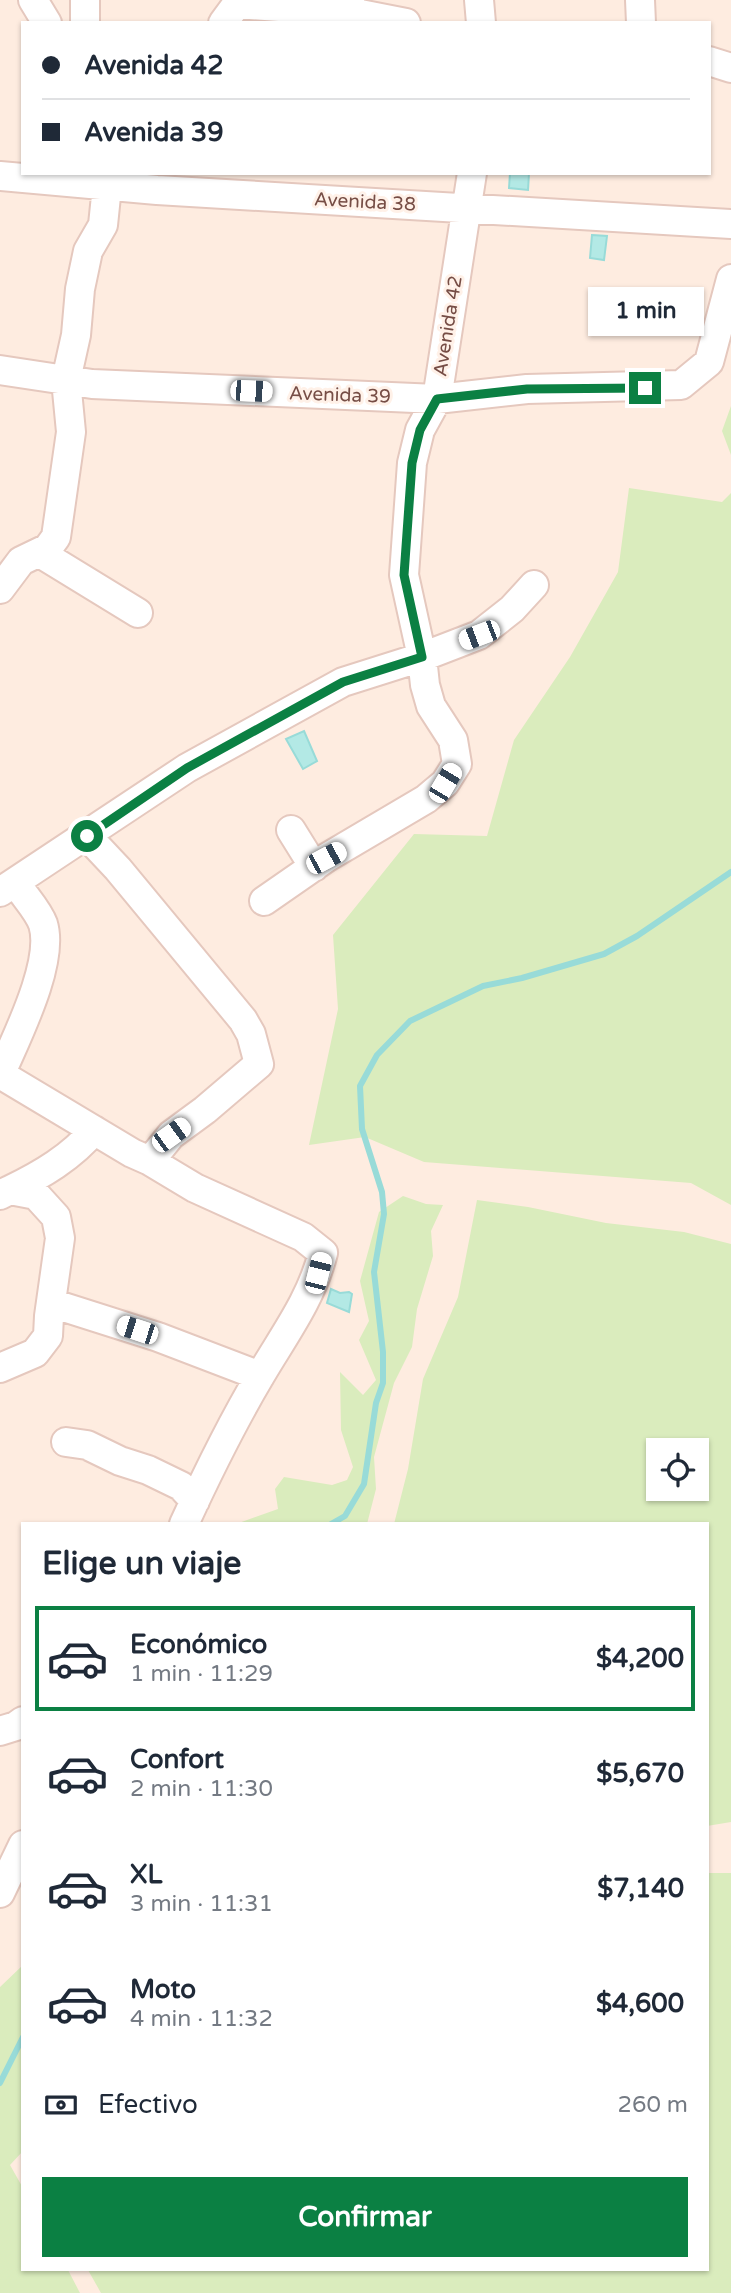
<!DOCTYPE html>
<html lang="es">
<meta charset="utf-8">
<style>
body{margin:0;font-family:"Varela Round",sans-serif;background:#f6f6f7;color:#1f2937;height:100vh;display:flex;flex-direction:column;font-size:26px;white-space:nowrap}
*{box-sizing:border-box;margin:0}
p{font-size:23px;color:#747a83}
.icon{flex:none;width:38px;height:38px;fill:none;stroke:currentColor;stroke-width:2;stroke-linecap:round;stroke-linejoin:round}
.map{position:relative;flex:1;overflow:hidden}
.sheet{position:absolute;left:21px;top:1522px;width:688px;height:749px;display:flex;flex-direction:column;background:#fff;border-radius:0px;box-shadow:0 2px 5px #0004}
.sheet>*{flex:none}
.hud{position:absolute;left:21px;top:21px;width:690px;height:154px;border-radius:0px;box-shadow:0 2px 5px #0004;display:grid;align-content:center;height:154px;padding:0 21px;background:#fff}
.buttons{position:absolute;left:646px;top:1438px;display:grid;gap:14px}
.buttons a{display:grid;place-items:center;width:63px;height:63px;border-radius:0px;background:#fff;box-shadow:0 2px 5px #0004;font-size:35px}
.end{position:absolute;width:32px;height:32px;margin:-16px;border:9px solid #0b8043;background:#fff;box-shadow:0 0 0 4px #fff}
.from{border-radius:50%}
.bubble{position:absolute;height:49px;border-radius:0px;background:#fff;box-shadow:0 2px 5px #0004;font-size:23px;font-weight:700;line-height:49px;text-align:center}
.car{position:absolute;width:21px;height:42px;margin:-21px -10px;border-radius:9px;box-shadow:0 0 5px 2px #0007;background:linear-gradient(#fff 24%,#345 0 40%,#fff 0 76%,#345 0 86%,#fff 0)}
.hud b{display:flex;align-items:center;gap:24px;height:66px;font-size:26px}
.hud b+b{border-top:2px solid #e0e1e3}
.hud i{width:18px;height:18px;background:#1f2937}
ul{padding:0;list-style:none}
li{display:flex;align-items:center;gap:21px;height:105px;margin:0 14px 10px;padding:0 7px;border:4px solid transparent;border-radius:0px}
li div{flex:1}
li b{display:block;font-size:26px}
li em{font-style:normal;font-weight:700}
li.active{border-color:#0b8043}
li>.icon{width:63px;height:63px;stroke-width:1.5}
h2{padding:0 21px;font-size:32px;line-height:84px}
.pay{display:flex;align-items:center;gap:18px;height:77px;padding:0 21px;font-size:26px}
.pay p{margin-inline-start:auto}
.primary-button{display:flex;gap:14px;margin-top:auto;padding:14px 21px}
.primary-button a{flex:1;height:80px;border-radius:0px;background:#0b8043;color:#fff;font-size:28px;font-weight:700;line-height:80px;text-align:center}
.map>svg:first-child{display:block}
.green{fill:#daecbd;fill-rule:evenodd}
.water{fill:#b3e9e5;stroke:#98dbd8;stroke-width:2}
.lines{fill:none;stroke-linecap:round;stroke-linejoin:round}
.stream{stroke:#98dbd8;stroke-width:6}
.minor-casing{stroke:#e5c8be;stroke-width:32}
.minor{stroke:#fff;stroke-width:28}
.route{stroke:#0b8043;stroke-width:9}
.labels{text-anchor:middle;dominant-baseline:central;stroke-width:6;stroke-linejoin:round;paint-order:stroke}
.street-label{font-size:19px;fill:#764d45;stroke:#fff1e8}
</style>
<div class="map">
<svg width="731" height="2293" viewBox="0 0 731 2293">
<rect width="100%" height="100%" fill="#feece0"/>
<!-- green -->
<path class="green" d="M731 406V455L722 431Z
M629 488 722 502 731 493V1205L691 1183 424 1162 365 1137 309 1145 338 1009 333 935 414 834 487 836 514 740 570 657 618 572Z
M403 1196 426 1204 443 1205 431 1231 433 1256 417 1309 412 1347 394 1383 374 1457 376 1489 367 1524H236L278 1509 275 1489 284 1477 332 1485 347 1480 353 1467 341 1430 340 1372 363 1395 376 1380 359 1340 369 1321 360 1281 379 1212Z
M477 1200 528 1207 606 1223 684 1232 731 1244V1822L707 1826V1524H394L408 1469 423 1379 458 1297ZM658 1451H696V1489H658Z
M707 1873H731V2293H101L88 2270H707Z
M23 1965V2151L10 2165 23 2188V2270H68L80 2293H0V1987Z"/>
<!-- water -->
<path class="water" d="M510 173H529L528 190 509 188Z
M592 235 607 236 604 260 590 258Z
M304 731 317 761 303 769 286 739Z
M331 1289 340 1293 349 1292 352 1294 349 1312 327 1303Z"/>
<g class="lines">
<!-- stream -->
<path class="stream" d="M331 1524 345 1516 364 1484 376 1403 383 1383V1352L374 1272 384 1214 382 1192 362 1129 360 1086 377 1055 410 1021 483 986 522 978 604 954 637 936 731 872
M0 2083 23 2037"/>
<defs>
<path id="minor" d="M33 0 47 23
M479 0 481 23
M640 0 641 23
M350 12 406 23
M85 23V0
M223 23 237 4 350 12V0
M709 61 731 68
M0 176 157 190 731 224
M0 370 92 384 437 399 527 389 681 385 709 362 731 279
M40 553 138 613
M0 589 21 561 48 548 56 537 71 432 66 380 76 335 80 289 88 251 103 225 106 196 102 184 104 173
M291 830 314 867
M87 836 118 869 243 1020 251 1034 259 1064 205 1110 171 1135 150 1161 195 1188 303 1237 323 1253C311 1300 284 1335 260 1376 232 1423 207 1474 184 1524
M0 892 187 768 343 682 422 657 479 635 512 609 534 585
M264 901 326 858 426 799 445 783 457 764 453 740 431 706 425 685 422 657 404 575 412 463 420 430 437 399 472 173
M1 1073C16 1038 55 962 43 924 38 910 24 896 16 883
M0 1074 132 1153 150 1161
M10 1190C41 1175 72 1157 94 1130
M0 1195 10 1190 36 1195 56 1217 60 1238 49 1316 48 1336 35 1353 0 1368
M51 1303 158 1337 260 1376
M66 1442 87 1445 120 1461 148 1470 181 1486 195 1501
M0 1731 16 1726 23 1721
M0 1893 23 1845"/>
</defs>
<!-- minor casing -->
<use href="#minor" class="minor-casing"/>
<!-- minor -->
<use href="#minor" class="minor"/>
</g>
<g class="lines">
<!-- route -->
<path class="route" d="M87 836 187 768 343 682 422 657 404 575 412 463 420 430 437 399 527 389 645 388"/>
</g>
<g class="labels">
<!-- street labels -->
<g class="street-label">
<text transform="translate(365 202) rotate(3)">Avenida 38</text>
<text transform="translate(448 326) rotate(-81)">Avenida 42</text>
<text transform="translate(340 395) rotate(2)">Avenida 39</text>
</g>
</g>
</svg>
<div class="buttons">
<a><svg class="icon" aria-label="locate" viewBox="0 0 24 24"><circle cx="12" cy="12" r="6"/><path d="M12 2v4M12 18v4M2 12h4M18 12h4"/></svg></a>
</div>
<i class="end from" style="left:87px;top:836px"></i>
<i class="end" style="left:645px;top:388px"></i>
<div class="bubble" style="left:588px;top:287px;width:116px">1 min</div>
<i class="car" style="left:251px;top:391px;rotate:92deg"></i>
<i class="car" style="left:479px;top:635px;rotate:249deg"></i>
<i class="car" style="left:445px;top:783px;rotate:31deg"></i>
<i class="car" style="left:326px;top:858px;rotate:62deg"></i>
<i class="car" style="left:171px;top:1135px;rotate:54deg"></i>
<i class="car" style="left:318px;top:1273px;rotate:14deg"></i>
<i class="car" style="left:137px;top:1330px;rotate:288deg"></i>
<div class="hud">
<b><i class="from"></i>Avenida 42</b>
<b><i></i>Avenida 39</b>
</div>
<section class="sheet">
<h2>Elige un viaje</h2>
<ul>
<li class="active"><svg class="icon" aria-label="car" viewBox="0 0 24 24"><path d="M5 17H2v-5l4-1 3-4h7l3 4 3 1v5h-3M9 17h6M6 11h13"/><circle cx="7" cy="17" r="2"/><circle cx="17" cy="17" r="2"/></svg><div><b>Económico</b><p>1 min · 11:29</p></div><em>$4,200</em></li>
<li><svg class="icon" aria-label="car" viewBox="0 0 24 24"><path d="M5 17H2v-5l4-1 3-4h7l3 4 3 1v5h-3M9 17h6M6 11h13"/><circle cx="7" cy="17" r="2"/><circle cx="17" cy="17" r="2"/></svg><div><b>Confort</b><p>2 min · 11:30</p></div><em>$5,670</em></li>
<li><svg class="icon" aria-label="car" viewBox="0 0 24 24"><path d="M5 17H2v-5l4-1 3-4h7l3 4 3 1v5h-3M9 17h6M6 11h13"/><circle cx="7" cy="17" r="2"/><circle cx="17" cy="17" r="2"/></svg><div><b>XL</b><p>3 min · 11:31</p></div><em>$7,140</em></li>
<li><svg class="icon" aria-label="car" viewBox="0 0 24 24"><path d="M5 17H2v-5l4-1 3-4h7l3 4 3 1v5h-3M9 17h6M6 11h13"/><circle cx="7" cy="17" r="2"/><circle cx="17" cy="17" r="2"/></svg><div><b>Moto</b><p>4 min · 11:32</p></div><em>$4,600</em></li>
</ul>
<div class="pay"><svg class="icon" aria-label="cash" viewBox="0 0 24 24"><path d="M3 7h18v10H3z"/><circle cx="12" cy="12" r="2"/></svg>Efectivo<p>260 m</p></div>
<div class="primary-button"><a>Confirmar</a></div>
</section>
</div>
